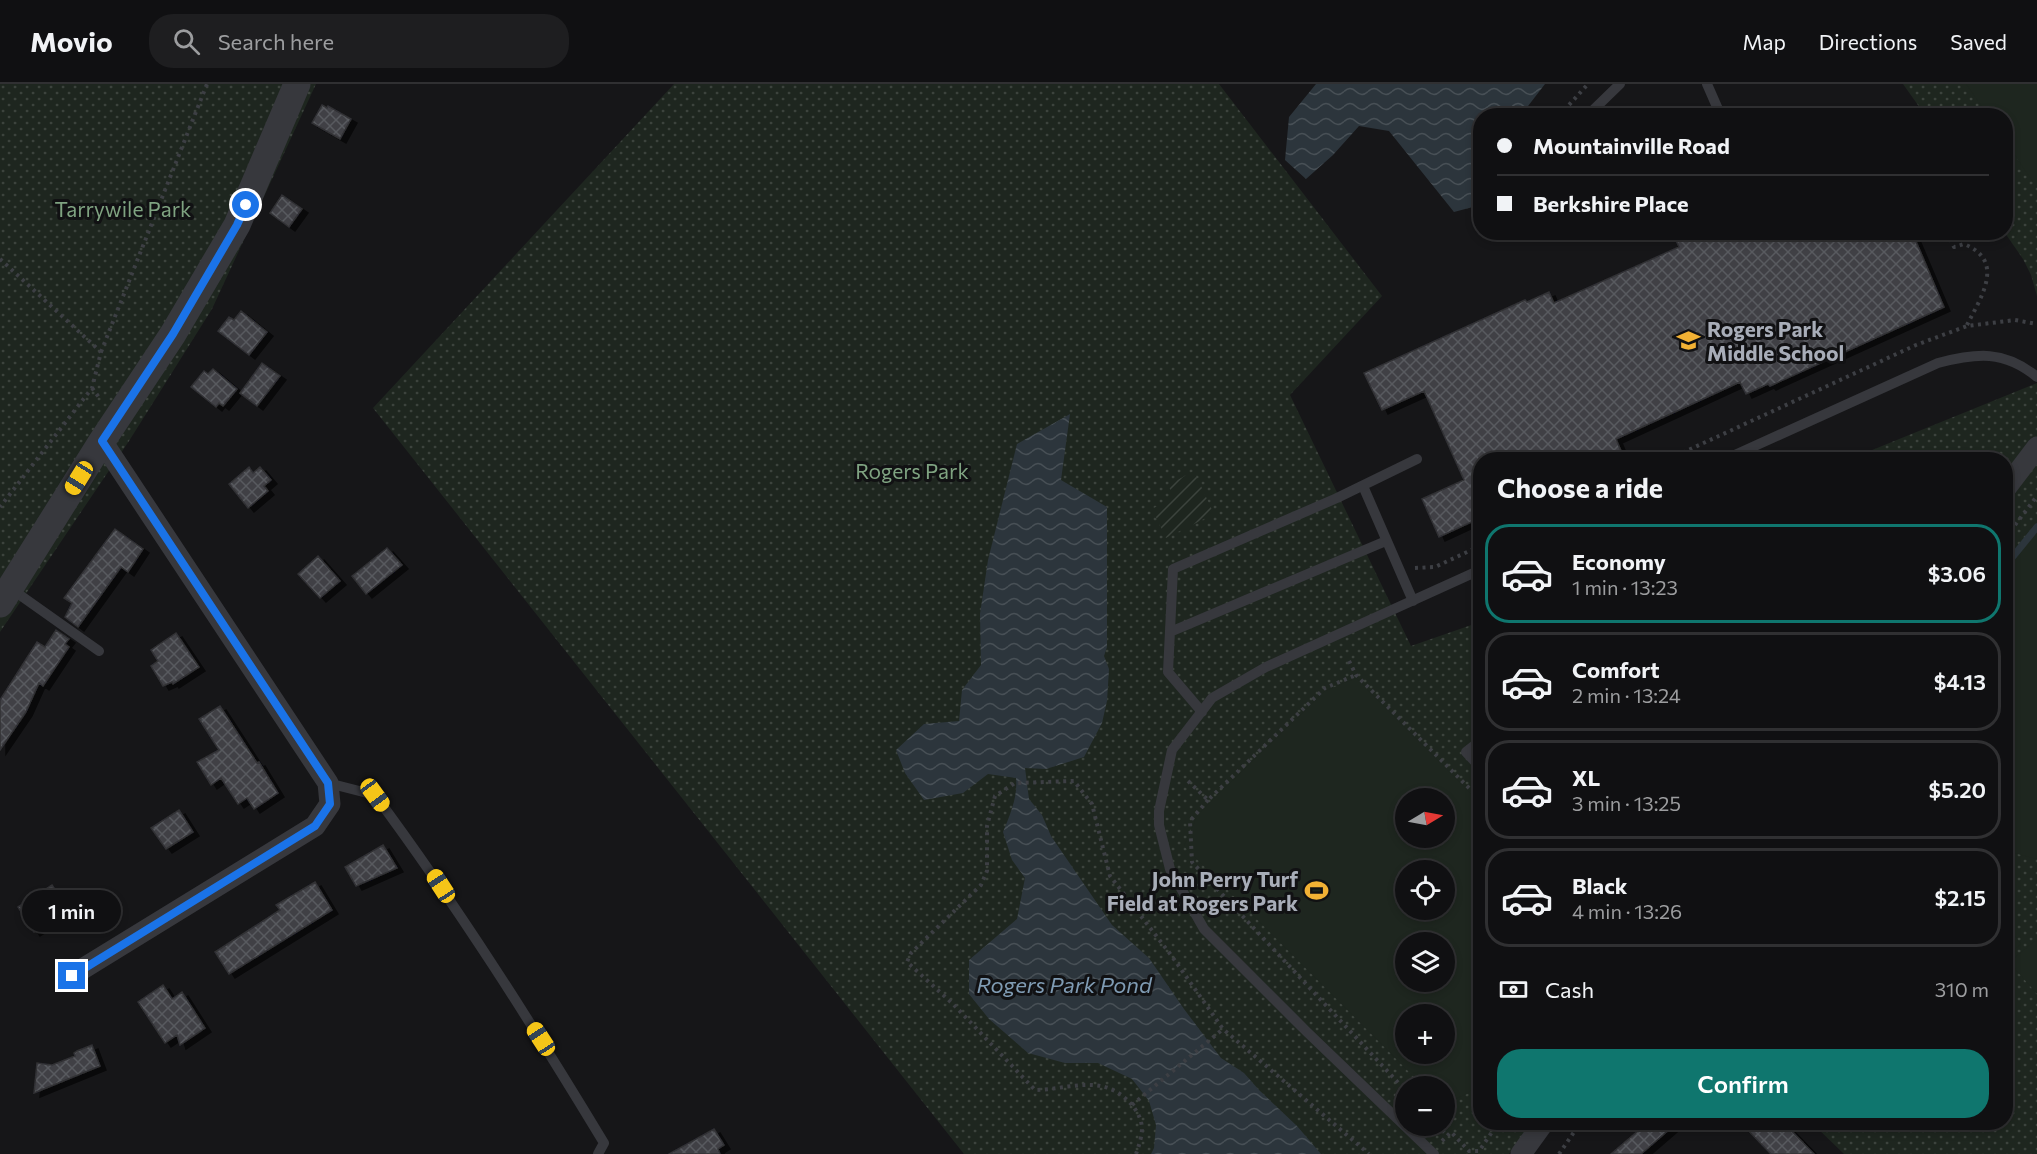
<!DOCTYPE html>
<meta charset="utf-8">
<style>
body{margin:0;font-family:Commissioner,sans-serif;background:#1e1e20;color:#f1f3f6;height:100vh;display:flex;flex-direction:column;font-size:22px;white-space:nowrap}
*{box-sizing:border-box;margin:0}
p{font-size:20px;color:#9c9d9f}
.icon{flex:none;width:33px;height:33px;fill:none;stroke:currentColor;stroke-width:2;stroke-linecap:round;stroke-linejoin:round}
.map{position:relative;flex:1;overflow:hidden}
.details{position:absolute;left:1473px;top:368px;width:540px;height:678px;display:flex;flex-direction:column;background:#101012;border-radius:24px;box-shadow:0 3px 9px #0003,0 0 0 2px #303032}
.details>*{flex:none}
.top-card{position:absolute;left:1473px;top:24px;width:540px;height:132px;border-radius:24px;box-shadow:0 3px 9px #0003,0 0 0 2px #303032;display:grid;align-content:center;height:132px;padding:0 24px;background:#101012}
.needle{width:39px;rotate:80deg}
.fabs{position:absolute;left:1395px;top:704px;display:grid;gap:12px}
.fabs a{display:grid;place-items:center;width:60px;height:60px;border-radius:50%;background:#101012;box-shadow:0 3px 9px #0003,0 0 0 2px #303032;font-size:30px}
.end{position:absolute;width:27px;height:27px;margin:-14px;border:8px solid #1a73e8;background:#fff;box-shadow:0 0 0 3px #fff}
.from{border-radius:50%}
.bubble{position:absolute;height:42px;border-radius:21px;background:#101012;box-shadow:0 3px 9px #0003,0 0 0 2px #303032;font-size:20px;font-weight:600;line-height:42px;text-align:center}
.car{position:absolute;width:18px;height:36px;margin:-18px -9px;border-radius:8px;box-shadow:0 0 4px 2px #0007;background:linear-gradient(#f5c518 24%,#345 0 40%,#f5c518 0 76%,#345 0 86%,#f5c518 0)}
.top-card b{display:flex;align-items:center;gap:21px;height:57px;font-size:22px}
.top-card b+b{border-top:2px solid #303032}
.top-card i{width:15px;height:15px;background:#f1f3f6}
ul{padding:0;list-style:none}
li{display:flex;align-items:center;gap:18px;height:99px;margin:0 12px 9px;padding:0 12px;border:3px solid #303032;border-radius:24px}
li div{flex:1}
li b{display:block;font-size:22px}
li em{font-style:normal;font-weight:600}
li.on{border-color:#0f766e}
li>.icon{width:54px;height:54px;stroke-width:1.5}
h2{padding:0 24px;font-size:27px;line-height:72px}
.pay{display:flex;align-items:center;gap:15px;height:66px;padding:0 24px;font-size:22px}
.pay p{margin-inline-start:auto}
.primary-button{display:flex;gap:12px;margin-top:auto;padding:12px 24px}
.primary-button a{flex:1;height:69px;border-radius:24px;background:#0f766e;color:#fff;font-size:24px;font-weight:600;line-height:69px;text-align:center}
header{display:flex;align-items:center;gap:36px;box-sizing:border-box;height:84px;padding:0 30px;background:#101012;border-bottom:2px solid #303032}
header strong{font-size:28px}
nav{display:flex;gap:33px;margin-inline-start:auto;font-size:21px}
.search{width:420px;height:54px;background:#1e1e20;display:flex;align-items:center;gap:15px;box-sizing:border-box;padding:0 21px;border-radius:24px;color:#9c9d9f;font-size:22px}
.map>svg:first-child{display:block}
.park{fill:url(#park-dots);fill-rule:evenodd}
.garden{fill:url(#garden-furrows)}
.pitch{fill:#1e261f;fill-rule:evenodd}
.water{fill:url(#water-waves)}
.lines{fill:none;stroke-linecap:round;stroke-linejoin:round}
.stream{stroke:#2c353c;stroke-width:7}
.building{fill:url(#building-cross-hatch);stroke:#303034;stroke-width:1.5;filter:url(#shadow)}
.path{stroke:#3d3f44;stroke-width:4;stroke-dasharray:3 4.5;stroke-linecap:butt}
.service{stroke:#37383d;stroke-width:10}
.minor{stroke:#37383d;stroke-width:21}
.tertiary{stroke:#37383d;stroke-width:27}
.route{stroke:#1a73e8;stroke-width:8}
.labels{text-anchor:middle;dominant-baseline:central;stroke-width:6;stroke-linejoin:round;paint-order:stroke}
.park-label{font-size:21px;fill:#7fa381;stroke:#111113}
.poi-label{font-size:21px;font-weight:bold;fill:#a8adb8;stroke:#111113;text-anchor:start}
.water-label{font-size:22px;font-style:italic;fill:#7f9bb3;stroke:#111113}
</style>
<header>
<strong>Movio</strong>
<div class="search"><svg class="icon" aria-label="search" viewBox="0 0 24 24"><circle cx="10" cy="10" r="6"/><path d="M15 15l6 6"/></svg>Search here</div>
<nav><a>Map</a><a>Directions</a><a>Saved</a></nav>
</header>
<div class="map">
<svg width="2037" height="1070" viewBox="0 0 2037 1070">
<defs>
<pattern id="park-dots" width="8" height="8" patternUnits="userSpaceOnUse" patternTransform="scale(1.5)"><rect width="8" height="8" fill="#1e261f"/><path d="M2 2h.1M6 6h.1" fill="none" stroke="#3c433d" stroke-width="1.8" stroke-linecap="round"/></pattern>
<pattern id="garden-furrows" width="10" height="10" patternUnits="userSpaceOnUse" patternTransform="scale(1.5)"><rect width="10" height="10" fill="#1e261f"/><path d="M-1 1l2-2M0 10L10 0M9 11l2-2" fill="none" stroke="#3c433d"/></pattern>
<pattern id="water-waves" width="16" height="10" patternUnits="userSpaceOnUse" patternTransform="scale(1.5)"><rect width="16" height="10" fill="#2c353c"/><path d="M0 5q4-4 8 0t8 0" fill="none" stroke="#485056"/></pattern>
<pattern id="building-cross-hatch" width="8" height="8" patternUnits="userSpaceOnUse" patternTransform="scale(1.5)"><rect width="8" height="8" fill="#404145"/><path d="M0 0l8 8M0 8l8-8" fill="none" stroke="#595a5e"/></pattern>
<filter id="shadow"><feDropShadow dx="6" dy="4" stdDeviation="0" flood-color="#0009"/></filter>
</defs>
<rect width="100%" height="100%" fill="#161618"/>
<!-- park -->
<path class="park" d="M0 0H316L212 225 129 357 0 548Z
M674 0H1219L1382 212 1290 311 1411 562 1480 538V1038H1532L1509 1070H964L373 324ZM1406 714H1444V753H1406ZM1406 786H1444V825H1406ZM1406 858H1444V897H1406ZM1406 930H1444V969H1406ZM1406 1002H1444V1041H1406Z
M1903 0H2037V212L2031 191 2023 175 2005 149 2006 32 1925 31Z
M2037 299V1070H1844L1811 1038H2006V375H1850Z"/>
<!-- garden -->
<path class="garden" d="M1194 387 1214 430 1166 454 1152 425 1174 413 1168 401Z"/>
<!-- pitch -->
<path class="pitch" d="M1966 0H2037V104L2006 58V32L1988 31Z
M2037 446V775L2006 767V485Z
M1356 594 1480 719V997L1467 1010 1445 1019 1444 1002H1423L1184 762 1198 730 1325 607ZM1406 714H1444V753H1406ZM1406 786H1444V825H1406ZM1406 858H1444V897H1406ZM1406 930H1444V969H1406Z
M2006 841 2021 860 2006 872Z
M2035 857 2037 859V910L2009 878Z"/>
<!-- water -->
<path class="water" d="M1316 0H1545L1521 31 1480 32V121L1454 128 1389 47 1359 42 1333 71 1306 95 1285 76 1289 33Z
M1070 330 1061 396 1107 423V563L1104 572 1109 585 1107 617 1102 639 1084 673 1046 685 1025 684 1029 715 1042 731 1051 752 1112 841 1149 874 1184 925 1221 974 1244 989 1259 1006 1297 1042 1321 1070H1151L1154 1064 1156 1041 1149 1017 1132 995 1098 979H1065L1028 969 989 935 969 910V876L1017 835 1025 794 1012 776 1003 748C1010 731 1018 713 1016 694L988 690 963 709 924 716 905 689 896 666 924 640 959 637 962 606 981 581 980 530 988 476 1017 360Z"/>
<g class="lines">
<!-- stream -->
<path class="stream" d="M2006 481 2037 443"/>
</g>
<!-- building -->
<path class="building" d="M322 21 327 24 328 22 351 35 340 55 312 39Z
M282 111 302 125 289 143 270 129Z
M1672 148H1912L1944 223 1770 302 1768 300 1746 310 1740 298 1616 355 1621 367 1604 375H1480V434L1439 453 1422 415 1464 396 1424 307 1382 326 1364 289 1525 216 1527 218 1549 208 1554 219 1679 163Z
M241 227 267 248 249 271 218 247 229 233 234 236Z
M262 279 280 292 257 322 240 309Z
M213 285 237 305 223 322 219 319 216 323 191 303 204 287 208 290Z
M249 383 253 389 260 383 271 396 264 402 268 407 248 424 229 400Z
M115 445 143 465 128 488 121 483 78 543 65 533 72 519 64 514Z
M387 464 402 481 366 510 352 492Z
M318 472 340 497 320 514 298 490Z
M56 546 69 555 65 560 69 563 43 602 39 599 26 628 0 666V616L37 558 45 563Z
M176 549 199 583 173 600 172 598 163 602 151 582 158 577 151 566Z
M220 622 257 679 259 678 278 709 254 725 247 714 238 720 221 694 211 701 197 678 219 666 199 635Z
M179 726 193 748 166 765 151 744Z
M383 761 397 784 356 802 345 783Z
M315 798 332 826 229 890 215 868 280 826 276 821Z
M52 801 68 826 34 848 18 823Z
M163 901 172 915 182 908 205 944 180 961 177 951 165 959 138 918Z
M92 961 100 982 34 1009 37 979 52 981 75 972 74 969 77 967Z
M1632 1038H1678L1641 1070H1611L1639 1046Z
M1740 1038H1783L1814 1070H1771Z
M714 1045 724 1061 718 1065 720 1070H669Z"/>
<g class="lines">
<!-- path -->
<path class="path" d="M1559 32 1588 0
M1866 32 1875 27 1877 32
M1947 148 1954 163 1964 160C2006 177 1981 213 1967 241
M0 175 101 268 92 304 0 423
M101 268 207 0
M92 304 101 316
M1669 375 1916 261 1967 242 2015 236 2037 240
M2006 453 2037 412
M1415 484 1435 483 1480 462
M1349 577 1356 591 1480 715
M1188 697 1208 716 1325 604 1356 591
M1208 716 1190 737 1192 778 1406 1007
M1132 1021 1223 945
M1437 1041 1447 1051
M1442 1057 1451 1048 1469 1067H1479L1499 1038
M1136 1070C1139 1061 1144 1048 1141 1038 1137 1021 1118 1005 1101 1002 1081 998 1055 1006 1035 1006L953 920 907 878 911 869 981 801 987 787V742L995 712 1015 699 1074 697 1092 720 1110 792 1171 871 1223 945 1369 1070
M1559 1070 1581 1038"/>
<!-- service -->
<path class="service" d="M1707 0 1721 32
M1587 32 1620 0
M1726 375 1938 279C1977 269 2004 266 2037 293
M1363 402 1413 517
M10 504 99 567
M1170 548 1386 457
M1202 628 1168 588 1173 485 1337 414 1417 375
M1480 657 1466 668 1480 683
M328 699 375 711C458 823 532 940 604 1059L598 1070
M1434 1070 1307 948 1204 845 1170 785 1159 741V727L1172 666 1212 614 1266 583 1480 486"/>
<!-- minor -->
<path class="minor" d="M2006 404 2037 363
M71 892 315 742 330 720 328 699 102 357
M1521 1070 1544 1038"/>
<!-- tertiary -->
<path class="tertiary" d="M0 520 102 357 173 250 237 141 297 0"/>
</g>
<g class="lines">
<!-- route -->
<path class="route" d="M72 892 315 742 330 720 328 699 102 357 173 250 237 141 246 121"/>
</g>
<!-- icons -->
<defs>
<symbol id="school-bare" viewBox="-9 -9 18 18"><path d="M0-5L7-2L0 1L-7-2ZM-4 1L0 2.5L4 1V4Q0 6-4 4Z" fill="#f2b134" stroke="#111113" stroke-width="2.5" paint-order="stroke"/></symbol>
<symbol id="stadium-bare" viewBox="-9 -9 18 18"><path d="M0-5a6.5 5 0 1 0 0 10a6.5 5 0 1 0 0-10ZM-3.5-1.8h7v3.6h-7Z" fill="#f2b134" stroke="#111113" stroke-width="2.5" paint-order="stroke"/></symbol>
</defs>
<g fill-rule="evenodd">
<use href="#school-bare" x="1672" y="240" width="33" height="33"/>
<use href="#stadium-bare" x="1300" y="790" width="33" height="33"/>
</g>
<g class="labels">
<!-- park labels -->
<g class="park-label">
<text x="123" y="124">Tarrywile Park</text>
<text x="912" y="386">Rogers Park</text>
</g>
<!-- poi labels -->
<g class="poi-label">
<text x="1707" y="244">Rogers Park<tspan x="1707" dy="24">Middle School</tspan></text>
<text x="1298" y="794" text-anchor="end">John Perry Turf<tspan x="1298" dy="24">Field at Rogers Park</tspan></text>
</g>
<!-- water labels -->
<g class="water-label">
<text x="1064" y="900">Rogers Park Pond</text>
</g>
</g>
</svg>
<div class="fabs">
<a><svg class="needle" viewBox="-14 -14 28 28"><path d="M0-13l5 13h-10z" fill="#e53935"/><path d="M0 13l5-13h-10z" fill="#9c9d9f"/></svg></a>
<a><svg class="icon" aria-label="locate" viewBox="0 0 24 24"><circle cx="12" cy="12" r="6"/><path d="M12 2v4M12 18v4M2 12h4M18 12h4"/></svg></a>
<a><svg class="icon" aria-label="layers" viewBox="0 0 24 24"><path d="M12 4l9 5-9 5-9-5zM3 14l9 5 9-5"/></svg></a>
<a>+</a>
<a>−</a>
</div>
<i class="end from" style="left:246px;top:121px"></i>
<i class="end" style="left:72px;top:892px"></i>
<div class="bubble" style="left:22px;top:806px;width:99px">1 min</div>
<i class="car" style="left:79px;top:394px;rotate:212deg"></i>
<i class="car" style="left:375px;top:711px;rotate:144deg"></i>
<i class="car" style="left:441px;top:802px;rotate:327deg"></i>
<i class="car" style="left:541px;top:955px;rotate:327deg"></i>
<div class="top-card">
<b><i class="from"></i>Mountainville Road</b>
<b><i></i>Berkshire Place</b>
</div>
<section class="details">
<h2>Choose a ride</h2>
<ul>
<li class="on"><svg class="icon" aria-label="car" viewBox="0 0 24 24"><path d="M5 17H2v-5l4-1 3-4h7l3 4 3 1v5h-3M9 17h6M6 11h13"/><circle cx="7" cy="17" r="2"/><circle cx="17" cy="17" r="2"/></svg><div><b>Economy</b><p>1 min · 13:23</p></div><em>$3.06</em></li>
<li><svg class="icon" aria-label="car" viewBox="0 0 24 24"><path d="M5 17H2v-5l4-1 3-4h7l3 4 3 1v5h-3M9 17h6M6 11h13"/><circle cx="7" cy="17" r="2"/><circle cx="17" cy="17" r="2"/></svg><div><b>Comfort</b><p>2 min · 13:24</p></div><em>$4.13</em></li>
<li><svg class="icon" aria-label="car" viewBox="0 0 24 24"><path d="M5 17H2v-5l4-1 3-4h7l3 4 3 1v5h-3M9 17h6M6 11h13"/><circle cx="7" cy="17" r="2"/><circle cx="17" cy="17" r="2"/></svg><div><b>XL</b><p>3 min · 13:25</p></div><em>$5.20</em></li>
<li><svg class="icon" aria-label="car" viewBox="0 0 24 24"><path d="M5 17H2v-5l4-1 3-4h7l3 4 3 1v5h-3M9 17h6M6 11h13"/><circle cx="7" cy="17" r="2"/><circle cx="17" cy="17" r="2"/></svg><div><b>Black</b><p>4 min · 13:26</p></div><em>$2.15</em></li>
</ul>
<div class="pay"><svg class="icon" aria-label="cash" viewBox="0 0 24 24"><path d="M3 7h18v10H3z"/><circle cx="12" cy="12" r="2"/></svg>Cash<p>310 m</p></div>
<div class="primary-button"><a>Confirm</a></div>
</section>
</div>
